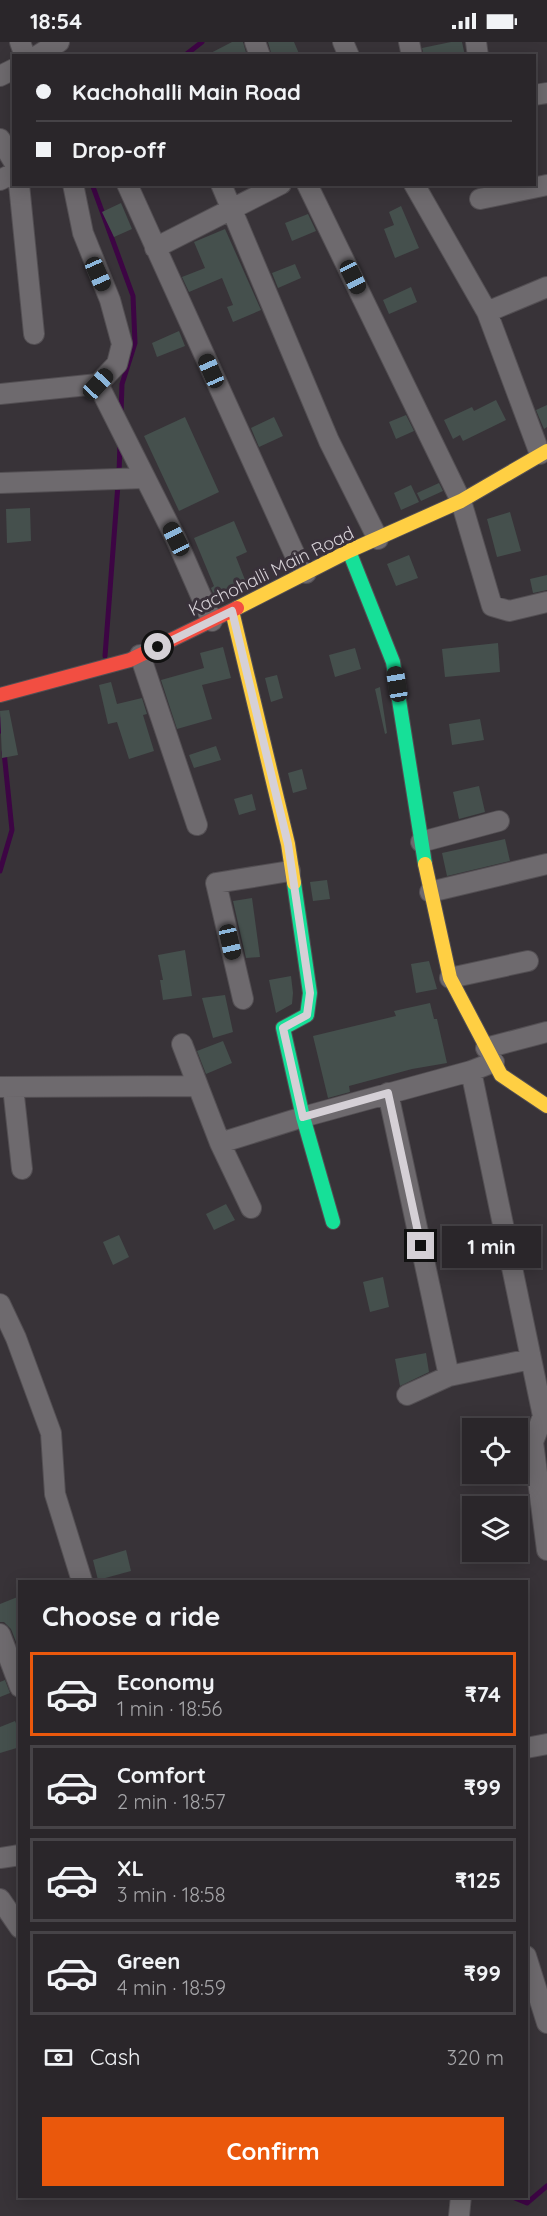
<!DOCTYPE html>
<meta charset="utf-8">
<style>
body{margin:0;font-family:Quicksand,sans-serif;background:#363236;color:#f1f3f6;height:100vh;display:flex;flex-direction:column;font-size:22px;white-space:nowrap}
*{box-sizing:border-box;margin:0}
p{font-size:20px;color:#a5a5a8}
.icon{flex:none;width:33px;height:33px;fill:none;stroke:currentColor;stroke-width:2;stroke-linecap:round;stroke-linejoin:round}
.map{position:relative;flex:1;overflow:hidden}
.details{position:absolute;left:18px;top:1538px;width:510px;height:618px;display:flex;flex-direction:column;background:#2a262a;border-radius:0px;box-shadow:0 3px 15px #0003,0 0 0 2px #464347}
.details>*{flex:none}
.guide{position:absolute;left:12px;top:12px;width:524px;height:132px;border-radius:0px;box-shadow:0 3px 15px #0003,0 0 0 2px #464347;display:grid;align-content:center;height:132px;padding:0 24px;background:#2a262a}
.controls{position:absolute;left:462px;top:1376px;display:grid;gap:12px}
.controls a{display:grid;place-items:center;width:66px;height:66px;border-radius:0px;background:#2a262a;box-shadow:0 3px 15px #0003,0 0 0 2px #464347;font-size:30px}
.end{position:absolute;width:27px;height:27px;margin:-14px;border:8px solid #d5d0d6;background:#111;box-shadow:0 0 0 3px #111}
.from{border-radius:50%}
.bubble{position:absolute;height:42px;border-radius:0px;background:#2a262a;box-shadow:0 3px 15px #0003,0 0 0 2px #464347;font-size:20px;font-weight:700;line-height:42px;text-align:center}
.car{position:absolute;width:18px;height:36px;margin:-18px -9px;border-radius:8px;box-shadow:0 0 4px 2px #0007;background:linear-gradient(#222 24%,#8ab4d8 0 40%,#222 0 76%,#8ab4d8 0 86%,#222 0)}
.guide b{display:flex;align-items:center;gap:21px;height:57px;font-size:22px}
.guide b+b{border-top:2px solid #464347}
.guide i{width:15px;height:15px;background:#f1f3f6}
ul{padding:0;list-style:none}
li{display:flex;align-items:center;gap:18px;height:84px;margin:0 12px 9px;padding:0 12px;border:3px solid #464347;border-radius:0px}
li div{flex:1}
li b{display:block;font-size:22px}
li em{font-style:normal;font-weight:700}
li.on{border-color:#ea580c}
li>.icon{width:54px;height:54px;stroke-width:1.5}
h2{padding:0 24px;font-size:27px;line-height:72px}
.pay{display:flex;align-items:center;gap:15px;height:66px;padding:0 24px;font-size:22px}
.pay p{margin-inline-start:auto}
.cta{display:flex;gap:12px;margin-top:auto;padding:12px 24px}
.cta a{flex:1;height:69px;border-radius:0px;background:#ea580c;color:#fff;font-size:24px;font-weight:700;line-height:69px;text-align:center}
.status{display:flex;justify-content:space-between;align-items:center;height:42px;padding:0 30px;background:#2a262a;direction:ltr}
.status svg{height:16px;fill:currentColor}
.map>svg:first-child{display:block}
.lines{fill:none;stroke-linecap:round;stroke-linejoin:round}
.stream{stroke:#3d0544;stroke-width:5}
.building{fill:#45504d}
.street-casing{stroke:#534f53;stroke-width:22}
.fast-casing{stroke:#534f53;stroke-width:16}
.slow-casing{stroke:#534f53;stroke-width:16}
.jam-casing{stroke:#534f53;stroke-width:16}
.street{stroke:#6e6a6e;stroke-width:20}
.fast{stroke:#16e098;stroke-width:14}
.slow{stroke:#ffcf43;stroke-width:14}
.jam{stroke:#f24e42;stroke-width:14}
.route{stroke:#d5d0d6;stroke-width:8}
.labels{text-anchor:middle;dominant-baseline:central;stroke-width:6;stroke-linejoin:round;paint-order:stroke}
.street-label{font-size:18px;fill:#d5d0d6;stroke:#39313a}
</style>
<div class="status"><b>18:54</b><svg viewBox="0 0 49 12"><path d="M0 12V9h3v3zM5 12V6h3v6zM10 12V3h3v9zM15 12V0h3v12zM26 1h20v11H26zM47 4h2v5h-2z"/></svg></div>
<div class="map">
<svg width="547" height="2174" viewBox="0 0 547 2174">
<rect width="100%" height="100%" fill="#383338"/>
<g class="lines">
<!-- stream -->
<path class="stream" d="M184 14 202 0
M92 142 133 254 135 301 122 342 121 372
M119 432 120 400
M105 614 118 442
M0 677 1 689
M0 829 12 788 4 710
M510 2154 527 2161 547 2144"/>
</g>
<!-- building -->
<path class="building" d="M232 0H243L247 14H205Z
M268 0H294L300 14H272Z
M451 0H462L465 14H424L422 6Z
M121 161 132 187 114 195 102 170Z
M401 164 419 206 395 216 384 187 394 183 389 170Z
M308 172 316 189 292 199 285 181Z
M225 187 261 268 233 280 227 265 233 263 222 236 189 250 182 235 205 226 194 200Z
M295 222 301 236 278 246 272 231Z
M411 245 417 260 389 272 383 258Z
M179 289 185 304 157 315 152 301Z
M496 358 506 378 463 399 460 393 453 397 444 378 472 365 474 369Z
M547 363V385L544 387 536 368Z
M406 373 414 389 396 397 389 380Z
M185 375 219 450 179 469 144 394Z
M274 375 283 394 259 405 251 386Z
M439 441 443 449 421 459 417 451Z
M411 443 419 460 401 468 394 451Z
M30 466 31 499 7 501 6 467Z
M510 470 521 509 497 515 487 477Z
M234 479 247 510 236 515 247 543 216 558 211 546 214 544 194 496Z
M409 513 418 536 396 544 387 522Z
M547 533V548L533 551 530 537Z
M498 601 500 630 445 635 442 607Z
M223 605 231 636 202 643 212 677 177 687 161 638 204 626 200 611Z
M355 606 361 627 335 635 329 613Z
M277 633 283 656 271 660 265 636Z
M111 640 117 662 142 656 147 672 143 673 154 709 129 717 117 680 108 682 99 643Z
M380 645 387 691 385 692 375 647Z
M9 668 18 713 2 716 0 669Z
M480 677 484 698 452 703 449 682Z
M216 704 221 718 194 726 189 713Z
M302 727 307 747 293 751 288 731Z
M479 744 485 770 459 777 453 750Z
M252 752 256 768 239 773 234 757Z
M505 797 510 819 447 834 442 811Z
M327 838 330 857 313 859 310 840Z
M252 856 260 915 246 916 233 859Z
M185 908 192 954 163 958 160 938H163L158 913Z
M429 919 437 947 416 951 411 922Z
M291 934 293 951 292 962 276 971 269 938Z
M225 953 233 990 213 996 202 956Z
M430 961 434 977H437L447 1021 412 1027 349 1044 350 1050 328 1056 313 994 396 974 394 969Z
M223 999 232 1021 206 1032 197 1009Z
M226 1162 235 1178 214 1188 206 1172Z
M119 1193 129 1215 113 1223 103 1200Z
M383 1235 389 1265 370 1270 363 1240Z
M426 1311 429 1330 400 1344 395 1317Z
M126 1508 131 1529 98 1538 93 1518Z
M20 1554V1610L11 1587 4 1580H0V1562Z
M5 1638 10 1651 0 1655V1640Z
M15 1679 20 1690V1705L0 1711V1685Z"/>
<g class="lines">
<defs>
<path id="street" d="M20 0 25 14
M255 0 260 14
M343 0 349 14
M409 0 412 14
M476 0 478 14
M37 14 59 0
M0 34 14 27
M534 53 547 51
M0 97 14 120
M0 138 14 131
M19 142 34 292
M73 142 83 191 110 258 122 302 117 322 98 342
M127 142 295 513 306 531
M221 142 329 399 378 497
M307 142 461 459 492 564 509 569 547 560
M414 142 487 270 540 412
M480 157 547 143
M155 206 281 142
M487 270 547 245
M0 352 98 342 176 497 212 579
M0 441 145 436
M140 613 197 783
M421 800 499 779
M430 850 547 822
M450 936 528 919
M243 957 216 841 290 829
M182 1002 198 1044
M486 1006 547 990
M471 1029 543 1374 533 1400 547 1508
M0 1045 198 1044 220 1101 303 1075 471 1029 494 1020
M13 1045 22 1127
M388 1051 449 1334 531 1317
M220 1101 251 1166
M0 1262 16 1296 51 1391 55 1452 82 1539
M407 1353 449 1334
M0 1592 20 1645
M526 1706 547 1702
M0 1816 20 1813
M0 1857 20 1886
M526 1914 547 1981
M459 2174 461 2154"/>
<path id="fast" d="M349 509 393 620 425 822
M294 841 310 951 307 973 283 986 303 1075 333 1180"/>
<path id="slow" d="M237 566 349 509 461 459 547 409
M232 569 288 802 294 841
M425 822 450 936 501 1033 547 1064"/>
<path id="jam" d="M0 653 130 618 237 566"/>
</defs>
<!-- street casing -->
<use href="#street" class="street-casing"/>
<!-- fast casing -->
<use href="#fast" class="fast-casing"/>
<!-- slow casing -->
<use href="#slow" class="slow-casing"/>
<!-- jam casing -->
<use href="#jam" class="jam-casing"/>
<!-- street -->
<use href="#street" class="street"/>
<!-- fast -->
<use href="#fast" class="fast"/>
<!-- slow -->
<use href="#slow" class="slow"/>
<!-- jam -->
<use href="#jam" class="jam"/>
</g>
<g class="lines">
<!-- route -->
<path class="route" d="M158 605 232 569 288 802 310 951 307 973 283 986 303 1075 388 1051 421 1204"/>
</g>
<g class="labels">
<!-- street labels -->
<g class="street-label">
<text transform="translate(271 529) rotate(-26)">Kachohalli Main Road</text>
</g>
</g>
</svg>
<div class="controls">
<a><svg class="icon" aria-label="locate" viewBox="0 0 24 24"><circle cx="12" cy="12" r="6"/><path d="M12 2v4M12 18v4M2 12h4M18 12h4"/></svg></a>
<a><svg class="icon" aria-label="layers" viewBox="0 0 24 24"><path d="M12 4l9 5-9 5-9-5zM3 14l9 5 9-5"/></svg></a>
</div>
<i class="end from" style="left:158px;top:605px"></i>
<i class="end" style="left:421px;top:1204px"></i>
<div class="bubble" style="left:442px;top:1184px;width:99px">1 min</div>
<i class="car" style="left:98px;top:232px;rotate:156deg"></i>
<i class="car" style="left:353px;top:235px;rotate:154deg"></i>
<i class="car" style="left:211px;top:329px;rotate:336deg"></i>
<i class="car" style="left:98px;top:342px;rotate:43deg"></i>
<i class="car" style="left:176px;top:497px;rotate:333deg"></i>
<i class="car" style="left:397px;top:642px;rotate:351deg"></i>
<i class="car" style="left:230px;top:900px;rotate:167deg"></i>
<div class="guide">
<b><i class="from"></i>Kachohalli Main Road</b>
<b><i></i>Drop-off</b>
</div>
<section class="details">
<h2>Choose a ride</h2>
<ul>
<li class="on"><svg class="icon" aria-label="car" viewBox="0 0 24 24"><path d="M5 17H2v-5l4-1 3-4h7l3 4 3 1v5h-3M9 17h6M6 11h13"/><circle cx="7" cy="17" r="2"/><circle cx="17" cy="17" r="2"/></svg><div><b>Economy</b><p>1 min · 18:56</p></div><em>₹74</em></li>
<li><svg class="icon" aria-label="car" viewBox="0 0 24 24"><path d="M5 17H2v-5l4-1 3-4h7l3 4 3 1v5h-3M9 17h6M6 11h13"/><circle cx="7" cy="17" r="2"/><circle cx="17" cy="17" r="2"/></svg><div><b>Comfort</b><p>2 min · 18:57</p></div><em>₹99</em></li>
<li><svg class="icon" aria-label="car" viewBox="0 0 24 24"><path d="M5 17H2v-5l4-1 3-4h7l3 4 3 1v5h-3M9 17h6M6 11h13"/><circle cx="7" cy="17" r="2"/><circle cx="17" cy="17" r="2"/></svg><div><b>XL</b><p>3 min · 18:58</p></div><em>₹125</em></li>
<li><svg class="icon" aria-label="car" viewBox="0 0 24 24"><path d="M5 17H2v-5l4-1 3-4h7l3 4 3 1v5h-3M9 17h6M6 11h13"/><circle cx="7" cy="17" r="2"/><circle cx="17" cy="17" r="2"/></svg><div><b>Green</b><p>4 min · 18:59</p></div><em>₹99</em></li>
</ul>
<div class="pay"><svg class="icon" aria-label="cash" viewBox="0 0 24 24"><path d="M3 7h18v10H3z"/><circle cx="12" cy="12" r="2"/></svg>Cash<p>320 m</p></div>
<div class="cta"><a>Confirm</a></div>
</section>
</div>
